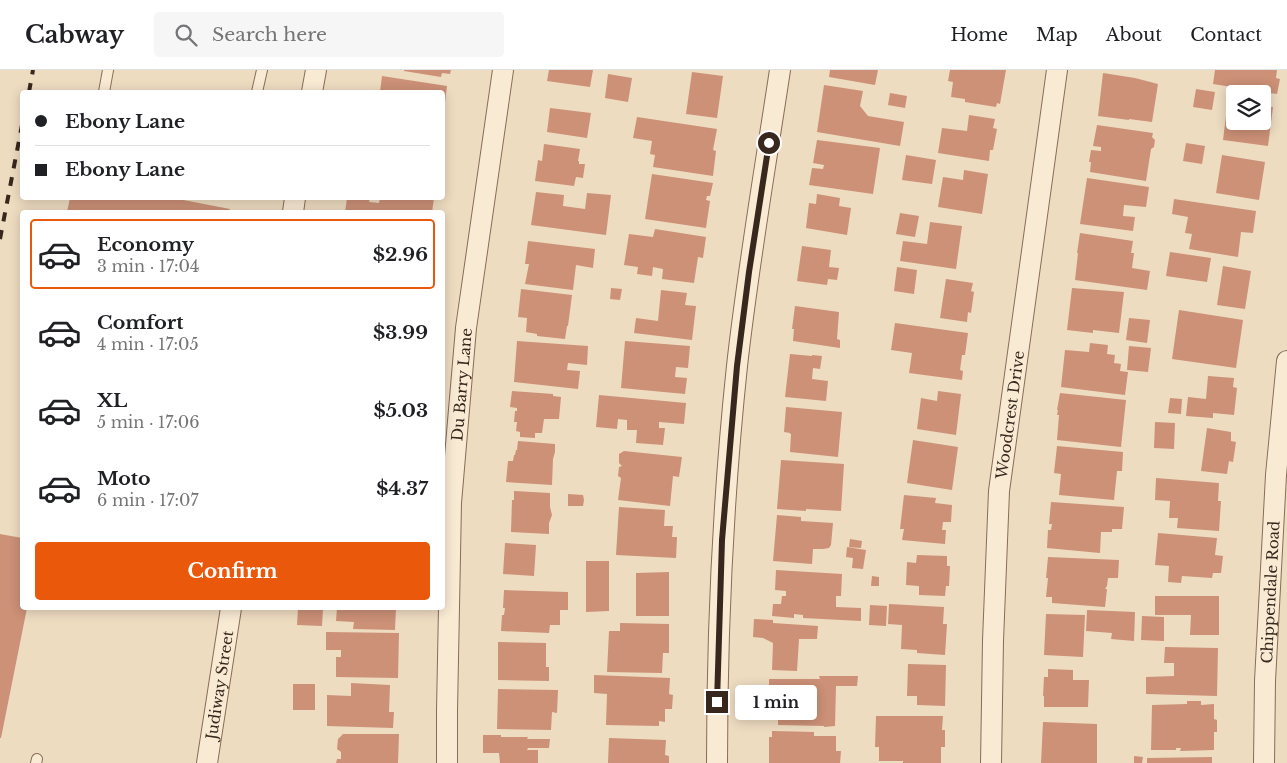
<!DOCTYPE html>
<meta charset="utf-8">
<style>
body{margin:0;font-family:"Libre Baskerville",serif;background:#f6f6f6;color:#202124;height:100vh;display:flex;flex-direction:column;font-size:19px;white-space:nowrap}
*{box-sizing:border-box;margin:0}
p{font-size:16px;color:#757577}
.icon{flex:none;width:28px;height:28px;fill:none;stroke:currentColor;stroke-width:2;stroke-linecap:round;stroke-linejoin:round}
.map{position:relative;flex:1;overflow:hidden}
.sheet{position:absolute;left:20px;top:140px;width:425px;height:400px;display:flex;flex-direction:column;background:#fff;border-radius:5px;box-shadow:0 2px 12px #0003}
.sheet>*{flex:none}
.top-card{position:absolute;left:20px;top:20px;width:425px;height:110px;border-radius:5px;box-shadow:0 2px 12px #0003;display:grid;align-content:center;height:110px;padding:0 15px;background:#fff}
.fabs{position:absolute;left:1226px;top:15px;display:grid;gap:10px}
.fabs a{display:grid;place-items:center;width:45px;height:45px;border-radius:5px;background:#fff;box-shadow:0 2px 12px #0003;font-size:25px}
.end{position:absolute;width:22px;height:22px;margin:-11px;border:6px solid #37271d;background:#fff;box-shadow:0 0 0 2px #fff}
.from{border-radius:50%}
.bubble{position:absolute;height:35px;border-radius:5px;background:#fff;box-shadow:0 2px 12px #0003;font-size:16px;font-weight:700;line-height:35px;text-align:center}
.top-card b{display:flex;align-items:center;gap:18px;height:48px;font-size:19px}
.top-card b+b{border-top:1px solid #e0e0e0}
.top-card i{width:12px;height:12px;background:#202124}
ul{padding:9px 0 0;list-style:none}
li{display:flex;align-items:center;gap:15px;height:70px;margin:0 10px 8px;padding:0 5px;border:2px solid transparent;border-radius:5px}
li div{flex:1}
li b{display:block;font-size:19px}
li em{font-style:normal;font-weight:700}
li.selected{border-color:#ea580c}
li>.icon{width:45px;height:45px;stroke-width:1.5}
.cta{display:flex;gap:10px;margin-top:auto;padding:10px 15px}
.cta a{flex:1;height:58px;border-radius:5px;background:#ea580c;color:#fff;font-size:20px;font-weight:700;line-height:58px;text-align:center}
header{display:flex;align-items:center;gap:30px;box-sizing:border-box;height:70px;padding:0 25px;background:#fff;border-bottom:1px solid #e0e0e0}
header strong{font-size:24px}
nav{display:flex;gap:28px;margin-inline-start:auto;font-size:18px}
.search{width:350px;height:45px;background:#f6f6f6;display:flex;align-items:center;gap:12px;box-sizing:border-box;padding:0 18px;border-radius:5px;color:#757577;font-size:19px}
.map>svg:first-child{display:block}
.building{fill:#cc9177}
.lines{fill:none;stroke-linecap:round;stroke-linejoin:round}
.service-casing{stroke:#886c59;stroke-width:12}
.minor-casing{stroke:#886c59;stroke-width:22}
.service{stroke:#f9ead4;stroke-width:10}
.minor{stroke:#f9ead4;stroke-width:20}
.rail{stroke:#37271d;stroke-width:4;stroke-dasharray:9 9;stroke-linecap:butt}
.route{stroke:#37271d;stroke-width:6}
.labels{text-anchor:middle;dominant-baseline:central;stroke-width:4;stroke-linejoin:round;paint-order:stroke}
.street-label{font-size:15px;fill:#37271d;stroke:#f5e7d1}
</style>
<header>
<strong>Cabway</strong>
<div class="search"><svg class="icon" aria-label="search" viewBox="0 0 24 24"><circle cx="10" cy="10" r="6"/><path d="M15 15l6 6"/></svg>Search here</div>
<nav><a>Home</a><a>Map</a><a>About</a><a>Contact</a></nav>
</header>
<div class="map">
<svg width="1287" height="693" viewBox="0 0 1287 693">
<rect width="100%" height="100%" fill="#eedcc1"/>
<!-- building -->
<path class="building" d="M404 0H451L450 4 442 3 441 7 404 1Z
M549 0H593L590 17 547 11Z
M830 0H878L875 15 829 7Z
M950 0H1006L1000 34 997 33 996 37 965 32V29L951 27 953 12 948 11Z
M1215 0H1277L1276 8 1280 9 1277 24 1213 14Z
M692 2 723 6 717 48 686 44Z
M1103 3 1135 8 1158 14 1152 52 1129 49V50L1098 46Z
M608 4 632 8 628 32 605 28Z
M382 6 447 16 444 41H442V22H380Z
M824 15 863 21 860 36 868 46 904 52 900 76 817 62Z
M1196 19 1215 22 1212 40 1193 37Z
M890 23 907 26 905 38 888 35Z
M1262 36 1273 37 1268 76 1223 70 1227 38 1235 39V51H1262Z
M550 38 591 43 587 68 547 62Z
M969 45 995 49 993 58 997 59 993 80H990L989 91 938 83 942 58 967 61Z
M637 47 717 59 713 80 716 81 713 106 653 97 655 85 650 84 652 71 633 68Z
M1097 55 1153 63 1152 67 1155 70 1154 77 1151 79 1146 111 1090 102 1091 92H1089L1091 80 1101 81V77L1093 76Z
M817 70 880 78 873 124 809 115 812 98 823 99 824 95 813 93Z
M1186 73 1205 76 1202 94 1183 91Z
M544 74 580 79 578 91H579V94H585L583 108 576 107 574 116 535 111 538 90 542 91Z
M906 85 936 90 932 114 902 110Z
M1222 85 1265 92 1259 130 1216 123Z
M964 100 988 104 982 144 938 137 943 107 963 110Z
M652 104 713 113 710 126H707L706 130 710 131 706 158 645 149Z
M1087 108 1149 117 1146 137 1124 135 1123 146 1135 147 1133 161 1080 154Z
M536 122 564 125 563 136 585 139 587 123 611 125 606 165 531 155Z
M817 124 840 128 839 136 851 138 847 165 806 158 809 133 816 134Z
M70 128H173L230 139 229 142H67Z
M347 128H370L369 132 379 133 380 128H434L432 142H345Z
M1174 129 1256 141 1253 163 1241 162 1238 187 1189 179 1192 164 1185 163 1188 147 1172 144Z
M900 143 919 146 915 167 896 164Z
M930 152 962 156 956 199 900 191 903 171 927 174Z
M655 159 706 167 703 188 698 187 694 213 662 209 663 199 653 197 652 206 637 204 638 197 624 195 629 164 653 167Z
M1080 163 1133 171 1131 183H1134L1132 198 1150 201 1147 220 1075 210 1078 183H1077Z
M528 171 595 179 593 198 576 195 573 220 525 214 529 194H525Z
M802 176 831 180 829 197 839 198 837 210 828 209 827 215 797 211Z
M1170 182 1211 188 1207 212 1166 206Z
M1223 196 1251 201 1245 239 1217 235Z
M897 197 917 200 914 224 894 221Z
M946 209 973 213 971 221 974 222 971 243 968 242 967 252 940 248Z
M611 218 622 219 620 230 610 229Z
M1072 218 1124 222 1119 263 1093 260V263L1067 260Z
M521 219 572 225 568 256H567L565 269 537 266V264L526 262 527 248 518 247Z
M661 220 687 223 685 235 696 236 692 270 634 263 636 248 658 251Z
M795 236 839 242 837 269 840 270V278L793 271 794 259H792Z
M1179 240 1243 250 1236 298 1172 289Z
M1129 248 1150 250 1147 273 1126 270Z
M895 253 968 263 965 285H962L960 300 963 301 962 310 909 303 912 283 891 280Z
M517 271 588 276 587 295 568 293 567 300 580 301 578 319 514 312Z
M625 271 690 276 688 298 676 297 675 307 687 308 685 324 621 318Z
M1090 273 1108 275 1107 284 1115 285 1114 293 1121 294 1120 301 1128 302 1125 325 1061 317 1065 280 1089 282Z
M1129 276 1151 278 1148 302 1127 300Z
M790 284 812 286V285L822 286 820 299 813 298 812 309 828 311 826 331 785 327Z
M1208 306 1234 308 1233 317 1237 318 1234 345 1213 343V348L1186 346 1188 327 1206 329Z
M512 321 553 324V326L561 327 559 349H544L542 363H535V368L520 367V362L516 361 517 352H514L515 341H517V338L510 337Z
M938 321 961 324 956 365 917 359 921 328 937 331Z
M1060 323 1126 330 1121 377 1057 370 1059 345H1057L1058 340H1057Z
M599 325 686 333 684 354 659 352V358H665L663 375 636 373 637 360H627V350L618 349 617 359 596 357Z
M1170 328 1182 329 1181 344 1168 343Z
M786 337 842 342 838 387 790 382 791 364H790V363L784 362Z
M1155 352 1175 353 1174 379 1154 378Z
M1207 358 1231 362V371L1236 372 1233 392 1229 391 1227 404 1201 401Z
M913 370 958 377 952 420 907 413Z
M518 371 555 374V382L553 389 552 415 506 412 508 391H513L514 385H515L516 380H517Z
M1057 376 1123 382 1122 401H1117L1114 430 1059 425 1061 404 1054 403Z
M624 381 682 387 679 407 673 406 670 436 618 430 621 408 618 406 619 397 622 396 619 393V384Z
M781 390 844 394 841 441 806 439V441L777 439Z
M1156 408 1219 413 1218 431H1221L1219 461 1177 458 1178 448H1169L1170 431 1155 430Z
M514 421 550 423V437L552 445 549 453V464L511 462 512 430H514Z
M568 424 583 425 584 430 583 436H568Z
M904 425 936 428 935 433 952 435 951 452H943L942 460H946L945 474 902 470 904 459H900Z
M1051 432 1124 437 1122 459H1112V462H1101L1100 483 1047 478 1048 460H1051L1052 454H1049Z
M619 437 665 440 664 456H673L672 467H677L676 488 616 485Z
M777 445 801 447V451L833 453 831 475 829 478 823 479H813L812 494 773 491Z
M1158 463 1217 468 1215 485 1223 486 1221 503H1213L1212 508 1182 506 1181 513 1168 512 1169 496 1155 495Z
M0 464 22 468V538H27L1 668H0Z
M850 469 862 471 861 478 849 477Z
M505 473 536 475 534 506 503 504Z
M847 477 866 480 863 499 852 498 853 488 846 487Z
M917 485 947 486V496H950L949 516H946L945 526 919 525V516L906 515 907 492 916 493Z
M1048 487 1119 490 1118 508H1108L1107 516 1105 519H1107L1105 537 1052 533V527H1046L1048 508H1046Z
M586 491H609V541L586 542Z
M776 500 842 504 841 526H836V537L861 538V551L803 548V545L794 544V548L772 546 773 534H781L782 526H786V521L775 520Z
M669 502V546H636V503Z
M872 506 879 507V516H871Z
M504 520 568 522V540H560V555H550L549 563 501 561 502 545H504L505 538H503Z
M1155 526H1219V565H1190L1191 545H1155Z
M889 534 944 537 943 554H947L945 585 917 583V580L901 579 902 555 888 554Z
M870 535 887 536 886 556 869 555Z
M298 538H323L322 556 297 555Z
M337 538H396L395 560 353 559 354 552 336 551Z
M1087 540 1135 542 1134 571 1111 569 1112 563 1086 561Z
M1046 544 1085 545 1083 587 1044 585Z
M1142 546 1164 547V571L1141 570Z
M754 549 773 550V553L818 556 817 569H799L797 601 772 600 773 573 763 568 753 567Z
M620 553 669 554V583H663L662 603 607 602 609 561H620Z
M326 562 399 563 398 608 336 607V587H341V580H326Z
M498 572 546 573V597H549V611L498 610Z
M1165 577 1218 578 1217 626 1146 624V607L1174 606V593H1164Z
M908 594 946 595 945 636 917 635V626H907Z
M1048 599 1073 600V610H1089L1088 637H1044V626H1043L1044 607H1048Z
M594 605 670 608 669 624 673 625 672 639H665V652L659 651V656L606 655 607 624 594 623Z
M819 606H858L857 616H836L835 656 824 657V656L778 655V639H769V609H820Z
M351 613 390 615 389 642H394L393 658 327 656V625L351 626Z
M293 614H315V640H293Z
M498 619 558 620 557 643 552 642 551 660 497 659Z
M1187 631H1201V635L1214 634V649L1217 650V662H1214V680L1180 681 1181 678H1176V680H1151L1152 635 1187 634Z
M876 646H943L942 660H945V677H941V693H903V691H879V677H875Z
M1043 652 1097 654V693H1041Z
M772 661 814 662V666H836V681H841L840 693H769V667H772Z
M343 664H399L398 693H336L337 689H341V682L337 679 338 669Z
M483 665H501V667H528L527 669H550L549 678H528L527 680H538V693H500L499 683H483Z
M609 668 666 670 665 685 669 686V693H608Z
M1134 686 1143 687 1142 693H1134Z
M1212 687V693H1147V688Z"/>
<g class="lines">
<defs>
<path id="service" d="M104 22 108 0
M257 22 262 0
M36 693 37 689"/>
<g id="minor">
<path d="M312 22 316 0"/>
<path d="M293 142 295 128"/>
<path id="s1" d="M207 693 231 538"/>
<path id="s2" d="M447 693V641L451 433 466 258 503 0"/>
<path d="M717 693C717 561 723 428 737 296 748 197 765 99 780 0"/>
<path id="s3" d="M991 693 993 571 999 421 1057 0"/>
<path id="s4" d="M1264 693 1265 611 1276 405 1287 291"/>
</g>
</defs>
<!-- service casing -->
<use href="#service" class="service-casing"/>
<!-- minor casing -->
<use href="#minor" class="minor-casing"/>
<!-- service -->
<use href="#service" class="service"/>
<!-- minor -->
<use href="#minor" class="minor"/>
<!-- rail -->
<path class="rail" d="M29 22 33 0
M0 169 22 55"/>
</g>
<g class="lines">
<!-- route -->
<path class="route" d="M717 632 722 470 737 296 749 202 769 73"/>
</g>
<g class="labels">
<!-- street labels -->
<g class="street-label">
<text stroke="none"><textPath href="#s2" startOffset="379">Du Barry Lane</textPath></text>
<text stroke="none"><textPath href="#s3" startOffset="349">Woodcrest Drive</textPath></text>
<text stroke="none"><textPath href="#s4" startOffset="171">Chippendale Road</textPath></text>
<text stroke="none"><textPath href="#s1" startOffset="79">Judiway Street</textPath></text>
</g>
</g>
</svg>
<div class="fabs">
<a><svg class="icon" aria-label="layers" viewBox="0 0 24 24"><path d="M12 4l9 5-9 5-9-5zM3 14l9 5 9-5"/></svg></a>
</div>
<i class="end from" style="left:769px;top:73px"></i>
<i class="end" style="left:717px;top:632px"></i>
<div class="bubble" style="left:735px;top:615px;width:82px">1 min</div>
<div class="top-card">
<b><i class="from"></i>Ebony Lane</b>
<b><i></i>Ebony Lane</b>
</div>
<section class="sheet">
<ul>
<li class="selected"><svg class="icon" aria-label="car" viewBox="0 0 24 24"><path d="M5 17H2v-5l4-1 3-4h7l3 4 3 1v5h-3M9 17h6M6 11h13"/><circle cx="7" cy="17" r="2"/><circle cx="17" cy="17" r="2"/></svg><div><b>Economy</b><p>3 min · 17:04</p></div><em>$2.96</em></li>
<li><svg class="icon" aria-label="car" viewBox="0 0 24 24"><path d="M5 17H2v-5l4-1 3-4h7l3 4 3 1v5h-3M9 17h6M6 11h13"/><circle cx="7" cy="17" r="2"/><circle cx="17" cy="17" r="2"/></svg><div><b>Comfort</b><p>4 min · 17:05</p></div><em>$3.99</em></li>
<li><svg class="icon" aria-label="car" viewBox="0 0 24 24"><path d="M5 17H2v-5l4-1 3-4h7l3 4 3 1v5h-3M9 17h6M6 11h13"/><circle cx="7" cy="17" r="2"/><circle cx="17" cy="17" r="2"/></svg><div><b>XL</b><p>5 min · 17:06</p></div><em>$5.03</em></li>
<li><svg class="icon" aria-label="car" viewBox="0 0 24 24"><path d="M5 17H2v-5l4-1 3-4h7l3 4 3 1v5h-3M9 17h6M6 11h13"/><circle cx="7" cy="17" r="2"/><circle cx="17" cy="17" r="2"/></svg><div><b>Moto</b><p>6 min · 17:07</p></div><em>$4.37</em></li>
</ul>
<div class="cta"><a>Confirm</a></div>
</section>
</div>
